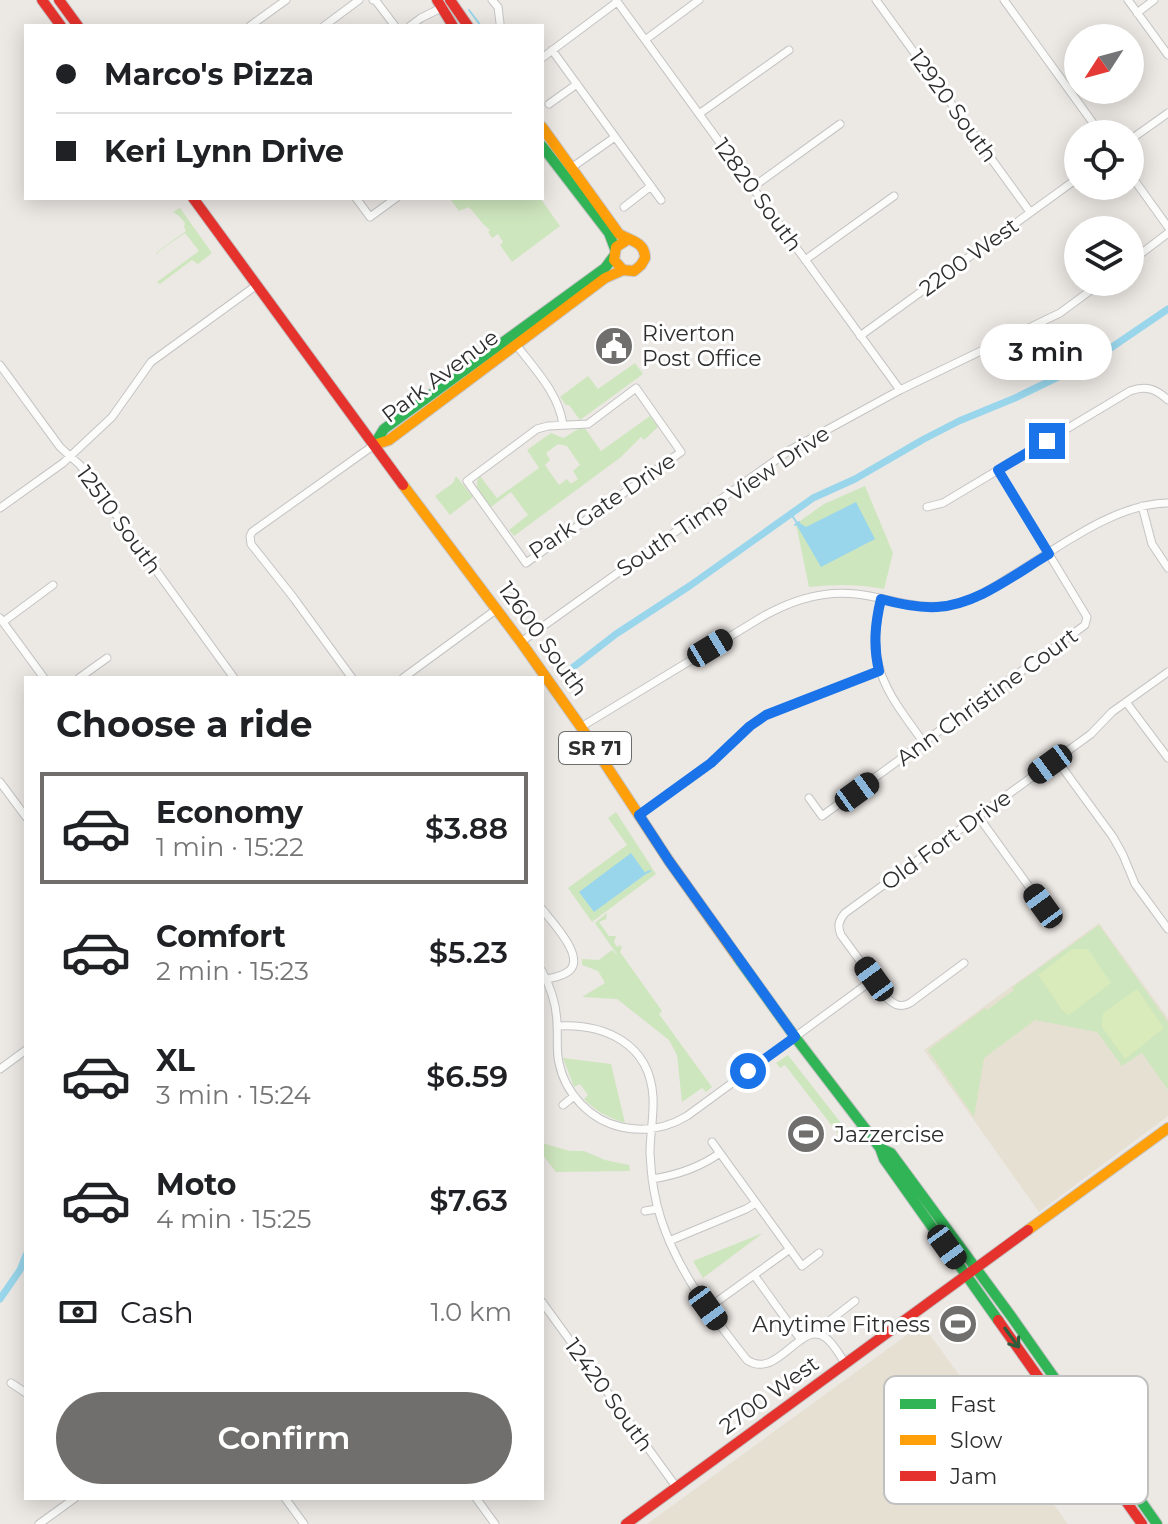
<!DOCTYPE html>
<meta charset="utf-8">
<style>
body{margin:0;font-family:Montserrat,sans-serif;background:#f6f6f6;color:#202124;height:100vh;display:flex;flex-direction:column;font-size:30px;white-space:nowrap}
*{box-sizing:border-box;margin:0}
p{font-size:26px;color:#757577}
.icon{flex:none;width:44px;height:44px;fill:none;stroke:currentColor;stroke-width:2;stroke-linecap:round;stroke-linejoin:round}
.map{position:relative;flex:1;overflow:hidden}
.drawer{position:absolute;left:24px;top:676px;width:520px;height:824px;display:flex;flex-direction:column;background:#fff;border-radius:0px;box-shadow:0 4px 20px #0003}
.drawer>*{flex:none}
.banner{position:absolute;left:24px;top:24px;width:520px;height:176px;border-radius:0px;box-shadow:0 4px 20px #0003;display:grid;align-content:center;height:176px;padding:0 32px;background:#fff}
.needle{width:52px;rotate:234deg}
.buttons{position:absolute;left:1064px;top:24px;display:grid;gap:16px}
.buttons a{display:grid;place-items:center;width:80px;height:80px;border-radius:50%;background:#fff;box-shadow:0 4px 20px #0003;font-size:40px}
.end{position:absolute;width:36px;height:36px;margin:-18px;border:10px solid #1a73e8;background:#fff;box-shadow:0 0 0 4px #fff}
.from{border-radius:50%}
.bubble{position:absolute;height:56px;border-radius:28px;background:#fff;box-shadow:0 4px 20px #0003;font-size:26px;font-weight:600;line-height:56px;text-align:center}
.car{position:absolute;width:24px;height:48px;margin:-24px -12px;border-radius:10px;box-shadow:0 0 6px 2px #0007;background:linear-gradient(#222 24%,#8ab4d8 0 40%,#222 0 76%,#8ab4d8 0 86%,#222 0)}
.banner b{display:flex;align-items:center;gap:28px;height:76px;font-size:30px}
.banner b+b{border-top:2px solid #e0e0e0}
.banner i{width:20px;height:20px;background:#202124}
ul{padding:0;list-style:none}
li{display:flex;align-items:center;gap:24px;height:112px;margin:0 16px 12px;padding:0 16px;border:4px solid transparent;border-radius:0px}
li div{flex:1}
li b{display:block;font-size:30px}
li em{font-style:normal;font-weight:600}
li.selected{border-color:#706f6e}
li>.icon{width:72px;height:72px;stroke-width:1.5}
h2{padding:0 32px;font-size:36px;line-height:96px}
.pay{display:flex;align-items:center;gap:20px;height:88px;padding:0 32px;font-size:30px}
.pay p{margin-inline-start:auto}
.cta{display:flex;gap:16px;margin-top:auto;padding:16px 32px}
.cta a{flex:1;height:92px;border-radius:48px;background:#706f6e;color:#fff;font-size:32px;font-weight:600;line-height:92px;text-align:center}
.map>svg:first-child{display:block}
.education{fill:#e6e0d3}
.green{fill:#cee6be;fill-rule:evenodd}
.pitch{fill:#d9eabb}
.water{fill:#99d6ec}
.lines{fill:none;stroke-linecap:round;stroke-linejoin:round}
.stream{stroke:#99d6ec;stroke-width:2}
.canal{stroke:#99d6ec;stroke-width:7}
.street-casing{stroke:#c5c4c5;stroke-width:9}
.fast-casing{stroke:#c5c4c5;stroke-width:12}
.slow-casing{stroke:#c5c4c5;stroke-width:12}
.jam-casing{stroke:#c5c4c5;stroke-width:12}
.street{stroke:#fcfcfb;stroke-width:7}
.fast{stroke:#30b455;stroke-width:10}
.slow{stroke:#ff9f0a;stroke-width:10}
.jam{stroke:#e5322d;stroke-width:10}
.oneway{stroke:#2f5d3c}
.route{stroke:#1a73e8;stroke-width:10}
.labels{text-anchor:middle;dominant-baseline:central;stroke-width:6;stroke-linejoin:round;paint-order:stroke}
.shield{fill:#fff;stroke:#6d6d6d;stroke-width:2}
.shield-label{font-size:20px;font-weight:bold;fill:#2e2e2e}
.street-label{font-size:22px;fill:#2e2e2e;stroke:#fff}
.poi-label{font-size:22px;fill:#2e2e2e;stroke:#fff;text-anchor:start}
.key{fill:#fff;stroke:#c0c0c0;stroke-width:2}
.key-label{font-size:22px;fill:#2e2e2e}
</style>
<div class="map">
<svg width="1168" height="1524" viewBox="0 0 1168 1524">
<rect width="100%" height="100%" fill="#ece8e4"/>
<!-- education -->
<path class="education" d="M1099 923 1168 1018V1116L1039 1212 924 1050Z
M922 1324 1068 1524H647Z"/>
<!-- green -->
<path class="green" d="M451 198H540L560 226 512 262 500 245 503 242 498 234 492 238 488 232 490 230 484 225 469 207 459 211 450 199Z
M180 208 212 253 198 264 192 260 160 284 157 282 199 251 185 233 158 252V255L157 252 186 231 184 227 185 223 179 216 173 212Z
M635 363 643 374 580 420 569 405H566L560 397 588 376 598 389Z
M650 416 658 427 644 440 641 437 621 457 514 536 509 530 528 515 511 492 491 507C484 497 471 487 480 476L497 498 539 468 527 450 551 433 563 438C571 435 575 429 584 427L601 451ZM558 444 567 446 580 465 573 471 578 479 571 484 567 479 559 485 545 465 550 460 546 453Z
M456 476 473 497 450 515 435 496 453 483Z
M865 486 893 553 884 589C859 584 835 584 809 587L796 524 824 504Z
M616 812 656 874 592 922 568 888 627 845 608 818Z
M607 913 606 919 599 922 609 936H616L614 942 617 947 620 945 622 947 620 952 662 1011 659 1014 712 1087 706 1092 702 1088 682 1102 677 1055 669 1040 617 999 582 997 605 983 598 971 582 965V959L599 960 612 950 618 956 595 923Z
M1099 925 1168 1022V1090L1142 1053 1122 1066 1097 1032 1035 1020 984 1058 974 1117 928 1050 985 1008 987 1010 1014 990 1013 987Z
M788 1055 851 1136 840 1144 836 1139 839 1135 785 1065 780 1068 776 1063Z
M563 1058 611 1064 625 1123C609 1118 595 1111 584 1099L588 1095 580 1084 574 1087Z
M542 1143 570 1151H584L605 1160 629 1165 630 1171 556 1172 542 1154Z
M763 1233 703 1278 693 1261Z"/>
<!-- pitch -->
<path class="pitch" d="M1072 949H1088L1111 983 1069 1015 1063 1011 1038 975Z
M1137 989 1164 1028 1125 1059 1102 1027 1103 1013Z"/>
<!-- water -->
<path class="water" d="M856 502 875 539 821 567 796 524 798 522 806 527Z
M631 853 646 874 594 912 579 892Z"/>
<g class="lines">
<!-- stream -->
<path class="stream" d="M469 10 481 26
M791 514 797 523
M795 525 799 522
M646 873 650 871"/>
<!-- canal -->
<path class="canal" d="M567 672 616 634 691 585 813 498 855 479 924 439 959 421 1015 398 1093 360 1168 309
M0 1299 20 1270 26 1255"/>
<defs>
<path id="street" d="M373 0 376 1 395 26
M492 0 498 7 500 23
M616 0 900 390
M876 0 1030 212
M1004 0 1101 134
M1128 0 1168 55
M1137 13 1154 0
M250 26 286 0
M324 26 359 0
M410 26 421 18 443 7
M645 40 699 0
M552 50 661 200
M542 58 617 2
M549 104 577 84
M699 114 789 50
M1130 140 1168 113
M571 168 615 137
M1130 174 1168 227
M753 187 840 124
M356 198 370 217 396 198
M624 207 651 186
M805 260 894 196
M1130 262 1168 233
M860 336 1078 178
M514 342C533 367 559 393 563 425
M0 365 60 447 80 465 234 678
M636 388 681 452 526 563 467 481 537 429 548 426 588 424Z
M1142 506 1152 544 1168 568
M927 507 943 503 1130 391C1146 385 1156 389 1168 400
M0 508 63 463 112 417 151 362 257 285
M881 599C865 666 886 691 924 743
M0 618 44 678
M3 622 53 585
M521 642 790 450 900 390 1060 313 1102 282
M79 678 107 658
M352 678 293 597 251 544 250 536 252 532 374 445
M403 678 497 609
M1126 702 1168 758
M581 727 762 617C790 601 822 590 856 594 891 598 923 613 959 603 977 598 992 588 1008 578 1054 551 1114 503 1168 503
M1056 759 1113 837 1123 855 1135 884 1168 929
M0 782 26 817
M809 798 822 816 1085 625 1087 617 998 470
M639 815 711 763 750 726 766 715 879 671
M978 816 1043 906
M542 909C552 922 586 957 569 971 562 977 551 978 543 980
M964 963 910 1003C901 1008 895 1005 888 999L841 935C837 926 839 920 845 913L1091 734 1112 712 1168 672
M542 971C551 988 557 1006 557 1025 558 1038 556 1050 559 1063 565 1093 590 1120 621 1127 644 1132 667 1128 687 1116L874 979
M557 1026C605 1023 650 1044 653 1097 654 1116 650 1134 650 1153 651 1175 654 1198 661 1219 678 1272 713 1317 747 1360 778 1381 801 1318 826 1338 834 1344 840 1356 846 1364
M0 1069 26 1050
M563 1105 574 1096
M712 1142 802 1266 819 1253
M652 1179C678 1175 699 1168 720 1153
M645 1211 657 1209
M669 1241 746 1209 756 1203
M754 1275 801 1340
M542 1302 677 1488
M708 1308 790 1249
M821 1335 828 1322 855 1301
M11 1383 26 1393
M285 1498 304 1524
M476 1498 495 1524
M39 1524 75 1498"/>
<path id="fast" d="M542 146 609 233 615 249
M374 445 384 429 605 268 614 256
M738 958 795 1037 880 1148 884 1159 998 1320
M880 1148 891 1153 1011 1316 1157 1524"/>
<path id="slow" d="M542 127 619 234C631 241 645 242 645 258L641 265 634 271 623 270 614 260 616 247 627 240
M374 445 389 440 605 278 623 270
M403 485 521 642 581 727 669 861 738 958
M1028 1230 1168 1128"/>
<path id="jam" d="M42 0 61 26
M59 0 78 26
M437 0 453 26
M450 0 468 26
M193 198 403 485
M998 1320 1142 1524
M626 1524 1028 1230"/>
</defs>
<!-- street casing -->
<use href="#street" class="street-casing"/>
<!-- fast casing -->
<use href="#fast" class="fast-casing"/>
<!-- slow casing -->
<use href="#slow" class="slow-casing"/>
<!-- jam casing -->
<use href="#jam" class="jam-casing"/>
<!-- street -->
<use href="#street" class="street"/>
<!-- fast -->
<use href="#fast" class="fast"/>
<!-- slow -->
<use href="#slow" class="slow"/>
<!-- jam -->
<use href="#jam" class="jam"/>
</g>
<!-- one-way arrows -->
<defs><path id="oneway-shaft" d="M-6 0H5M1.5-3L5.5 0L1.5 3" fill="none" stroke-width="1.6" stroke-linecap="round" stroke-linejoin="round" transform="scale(2)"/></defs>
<use class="oneway" href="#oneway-shaft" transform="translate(1012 1338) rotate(54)"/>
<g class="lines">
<!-- route -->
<path class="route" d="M748 1071 795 1037 669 861 639 815 711 763 750 726 766 715 879 671C873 646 875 624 881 599 899 604 917 608 937 607 977 605 1015 574 1049 554L998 470 1047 441"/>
</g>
<!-- icons -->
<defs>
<symbol id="civic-disc" viewBox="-11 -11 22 22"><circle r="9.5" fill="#706f6e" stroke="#fff"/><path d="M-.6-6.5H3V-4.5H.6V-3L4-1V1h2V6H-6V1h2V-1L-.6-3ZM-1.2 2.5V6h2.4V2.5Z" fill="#fff"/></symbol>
<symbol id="stadium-disc" viewBox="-11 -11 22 22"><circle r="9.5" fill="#706f6e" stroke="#fff"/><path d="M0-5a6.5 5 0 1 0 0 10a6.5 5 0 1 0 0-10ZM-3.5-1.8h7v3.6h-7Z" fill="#fff"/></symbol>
</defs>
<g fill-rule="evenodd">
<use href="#civic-disc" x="592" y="324" width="44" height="44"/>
<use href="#stadium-disc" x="784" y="1112" width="44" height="44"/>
<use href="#stadium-disc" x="936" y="1302" width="44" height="44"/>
</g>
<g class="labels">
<!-- shield labels -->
<rect class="shield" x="559" y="732" width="72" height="32" rx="6"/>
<g class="shield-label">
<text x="595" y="748">SR 71</text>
</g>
<!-- street labels -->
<g class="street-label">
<text transform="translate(953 106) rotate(54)">12920 South</text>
<text transform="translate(758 195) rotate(54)">12820 South</text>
<text transform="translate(969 257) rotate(-36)">2200 West</text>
<text transform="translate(440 376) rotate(-37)">Park Avenue</text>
<text transform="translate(723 501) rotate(-34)">South Timp View Drive</text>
<text transform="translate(602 506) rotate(-34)">Park Gate Drive</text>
<text transform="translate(119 520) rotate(54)">12510 South</text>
<text transform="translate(543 639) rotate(54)">12600 South</text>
<text transform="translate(987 697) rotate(-36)">Ann Christine Court</text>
<text transform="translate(946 840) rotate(-36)">Old Fort Drive</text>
<text transform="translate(609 1395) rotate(54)">12420 South</text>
<text transform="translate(769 1395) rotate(-36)">2700 West</text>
</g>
<!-- poi labels -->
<g class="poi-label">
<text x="642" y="333">Riverton<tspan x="642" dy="25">Post Office</tspan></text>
<text x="834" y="1134">Jazzercise</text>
<text x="930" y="1324" text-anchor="end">Anytime Fitness</text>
</g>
</g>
<!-- legend -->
<rect x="884" y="1376" width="264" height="128" rx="12" class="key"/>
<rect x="900" y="1399" width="36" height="10" fill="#30b455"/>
<rect x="900" y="1435" width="36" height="10" fill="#ff9f0a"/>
<rect x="900" y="1471" width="36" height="10" fill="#e5322d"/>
<g class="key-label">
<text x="950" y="1412">Fast</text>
<text x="950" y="1448">Slow</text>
<text x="950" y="1484">Jam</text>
</g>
</svg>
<div class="buttons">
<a><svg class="needle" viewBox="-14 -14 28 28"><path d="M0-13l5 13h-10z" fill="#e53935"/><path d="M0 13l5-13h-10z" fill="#757577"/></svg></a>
<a><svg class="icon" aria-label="locate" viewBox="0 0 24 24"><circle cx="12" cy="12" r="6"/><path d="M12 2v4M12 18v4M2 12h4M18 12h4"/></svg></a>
<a><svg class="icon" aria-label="layers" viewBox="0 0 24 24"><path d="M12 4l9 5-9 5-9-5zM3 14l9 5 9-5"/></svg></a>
</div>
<i class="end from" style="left:748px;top:1071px"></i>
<i class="end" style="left:1047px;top:441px"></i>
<div class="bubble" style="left:980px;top:324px;width:132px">3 min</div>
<i class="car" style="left:710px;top:648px;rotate:59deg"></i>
<i class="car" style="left:1050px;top:764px;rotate:234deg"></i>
<i class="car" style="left:857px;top:792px;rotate:54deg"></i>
<i class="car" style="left:1043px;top:906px;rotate:324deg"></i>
<i class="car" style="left:874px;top:979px;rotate:324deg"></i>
<i class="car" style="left:947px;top:1247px;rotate:144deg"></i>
<i class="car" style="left:708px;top:1308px;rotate:144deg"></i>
<div class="banner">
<b><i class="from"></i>Marco's Pizza</b>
<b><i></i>Keri Lynn Drive</b>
</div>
<section class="drawer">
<h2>Choose a ride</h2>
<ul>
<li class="selected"><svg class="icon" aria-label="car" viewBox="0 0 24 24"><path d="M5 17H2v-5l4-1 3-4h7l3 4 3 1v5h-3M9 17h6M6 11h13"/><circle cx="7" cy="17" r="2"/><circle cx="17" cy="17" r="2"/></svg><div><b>Economy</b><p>1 min · 15:22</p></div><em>$3.88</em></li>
<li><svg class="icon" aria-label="car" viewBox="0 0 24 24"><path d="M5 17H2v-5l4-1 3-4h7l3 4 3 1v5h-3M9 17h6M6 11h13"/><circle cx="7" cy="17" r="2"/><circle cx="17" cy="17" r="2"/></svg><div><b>Comfort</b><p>2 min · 15:23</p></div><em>$5.23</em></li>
<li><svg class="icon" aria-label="car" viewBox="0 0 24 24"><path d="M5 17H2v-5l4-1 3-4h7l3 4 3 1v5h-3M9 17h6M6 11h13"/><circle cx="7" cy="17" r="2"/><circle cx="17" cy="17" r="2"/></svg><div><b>XL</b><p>3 min · 15:24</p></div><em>$6.59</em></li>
<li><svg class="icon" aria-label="car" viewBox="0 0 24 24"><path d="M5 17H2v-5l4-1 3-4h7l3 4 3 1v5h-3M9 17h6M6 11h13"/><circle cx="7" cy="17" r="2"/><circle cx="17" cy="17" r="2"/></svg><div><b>Moto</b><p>4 min · 15:25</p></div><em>$7.63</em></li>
</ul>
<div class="pay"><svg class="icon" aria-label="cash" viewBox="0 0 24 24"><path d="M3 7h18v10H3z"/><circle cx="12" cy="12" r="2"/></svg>Cash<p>1.0 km</p></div>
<div class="cta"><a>Confirm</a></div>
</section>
</div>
